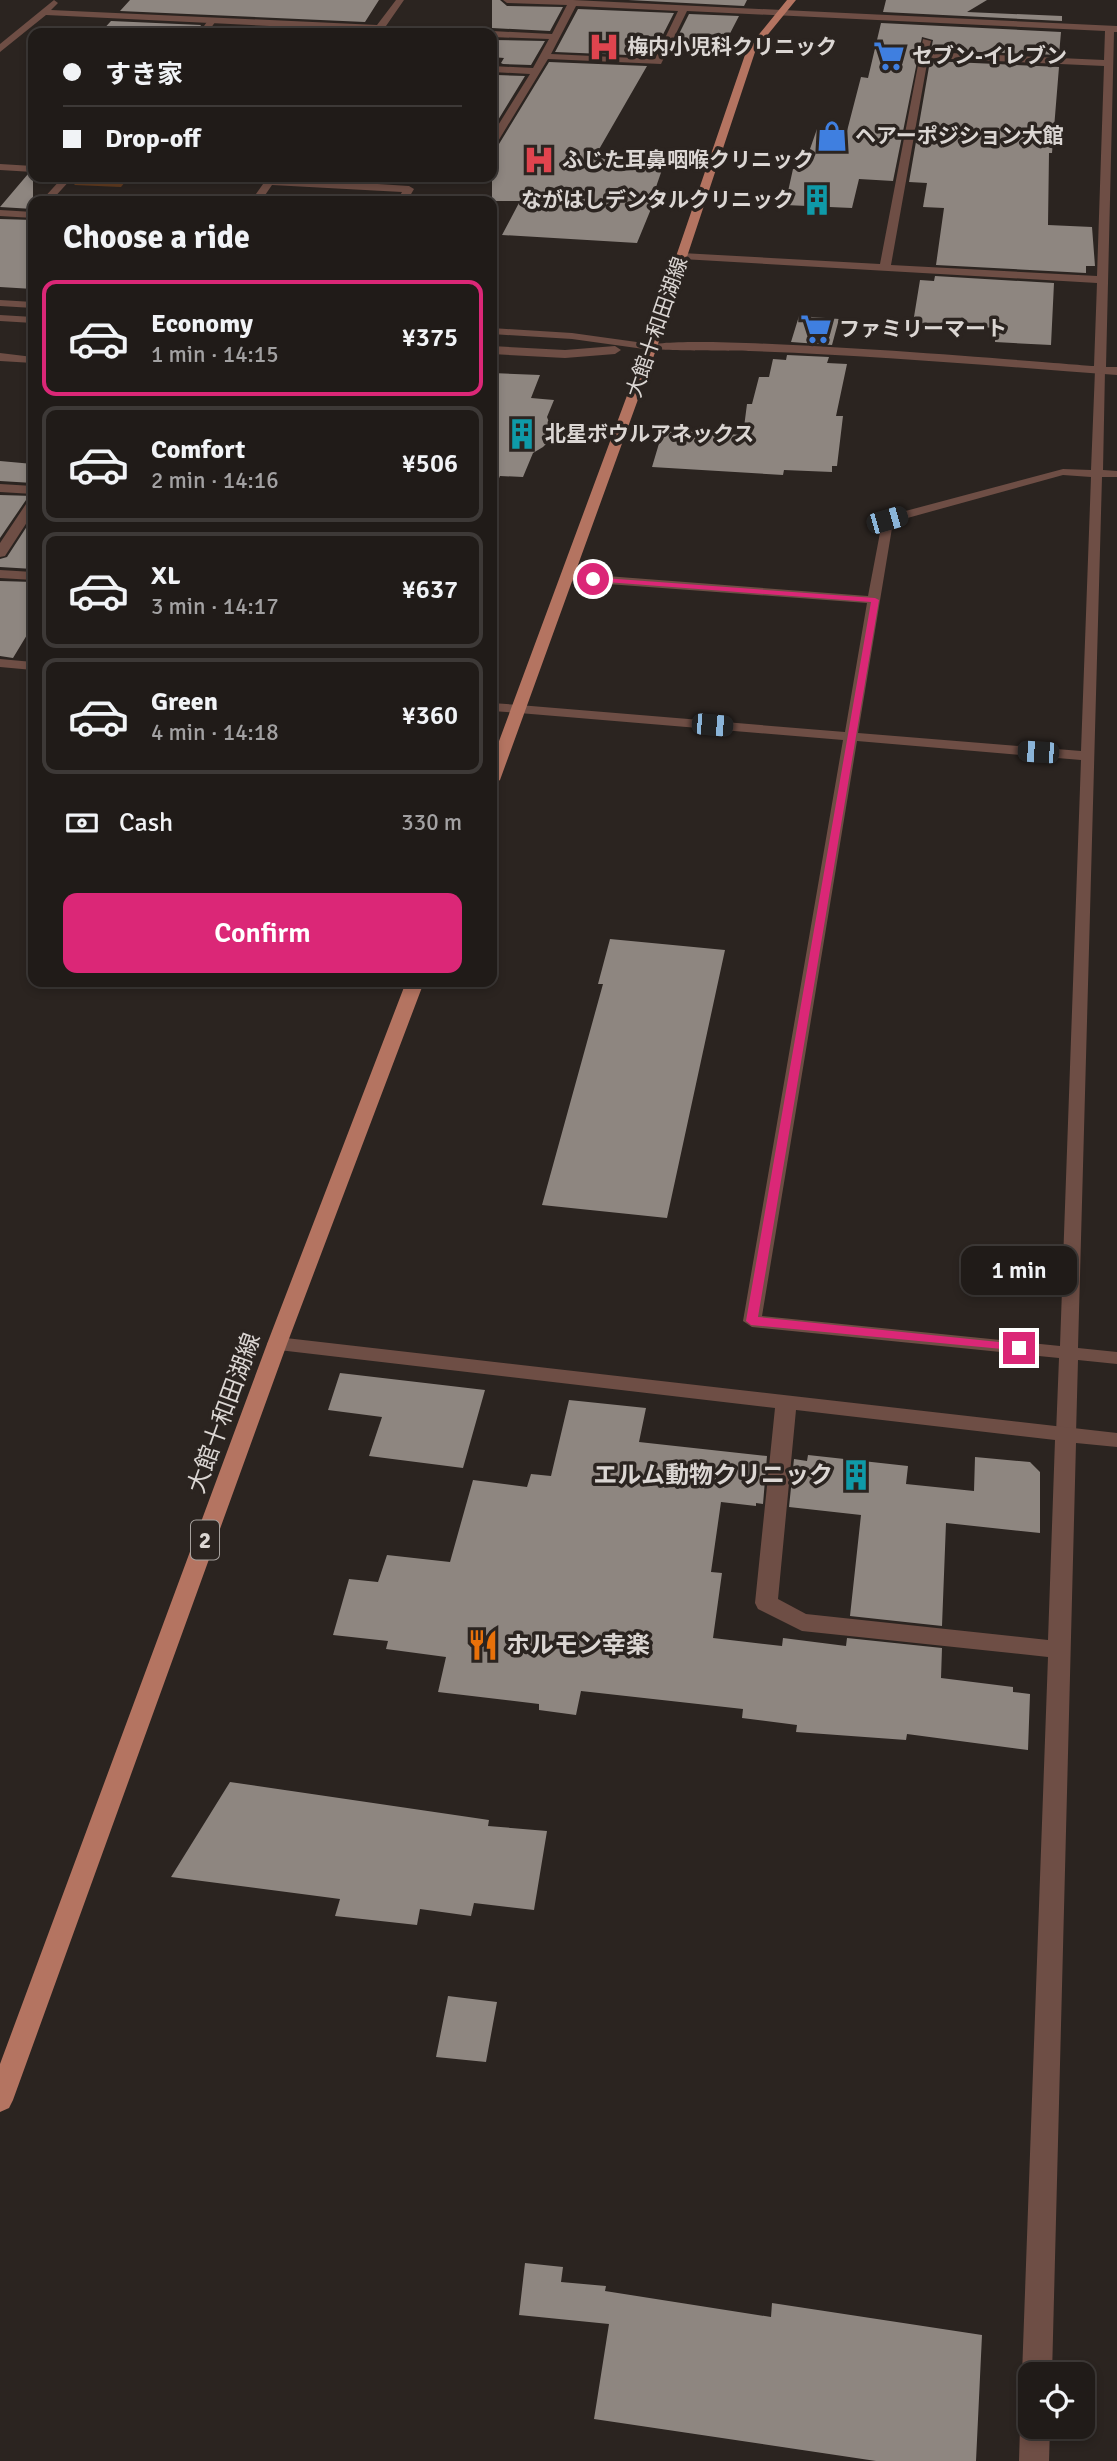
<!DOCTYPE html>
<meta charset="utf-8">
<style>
body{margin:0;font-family:Signika,"Noto Sans JP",sans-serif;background:#282421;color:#f1f3f6;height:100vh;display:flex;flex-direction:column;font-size:26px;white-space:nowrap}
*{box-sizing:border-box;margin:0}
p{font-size:23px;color:#a2a1a2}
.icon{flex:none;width:38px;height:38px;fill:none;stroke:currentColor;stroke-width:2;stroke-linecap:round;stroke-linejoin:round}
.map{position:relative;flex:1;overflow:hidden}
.panel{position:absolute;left:28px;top:196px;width:469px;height:791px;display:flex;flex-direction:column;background:#201b18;border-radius:14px;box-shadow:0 4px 10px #0003,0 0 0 2px #3d3937}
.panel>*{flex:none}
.banner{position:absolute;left:28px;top:28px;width:469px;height:154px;border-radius:14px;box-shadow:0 4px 10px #0003,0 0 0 2px #3d3937;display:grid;align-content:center;height:154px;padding:0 35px;background:#201b18}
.fabs{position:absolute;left:1018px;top:2362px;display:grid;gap:14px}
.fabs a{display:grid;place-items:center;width:77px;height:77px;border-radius:14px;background:#201b18;box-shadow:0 4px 10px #0003,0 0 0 2px #3d3937;font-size:35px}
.end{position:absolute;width:32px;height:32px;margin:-16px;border:9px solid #db2777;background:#fff;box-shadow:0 0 0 4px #fff}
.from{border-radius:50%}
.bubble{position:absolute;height:49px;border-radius:14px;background:#201b18;box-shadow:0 4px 10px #0003,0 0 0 2px #3d3937;font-size:23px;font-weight:600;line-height:49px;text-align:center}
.car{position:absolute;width:21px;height:42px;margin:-21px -10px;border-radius:9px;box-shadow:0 0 5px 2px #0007;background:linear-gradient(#222 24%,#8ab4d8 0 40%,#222 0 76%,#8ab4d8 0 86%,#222 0)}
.banner b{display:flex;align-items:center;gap:24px;height:66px;font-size:26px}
.banner b+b{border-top:2px solid #3d3937}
.banner i{width:18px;height:18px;background:#f1f3f6}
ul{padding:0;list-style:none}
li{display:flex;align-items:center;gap:21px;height:116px;margin:0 14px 10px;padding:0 21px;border:4px solid #3d3937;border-radius:14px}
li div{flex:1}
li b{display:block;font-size:26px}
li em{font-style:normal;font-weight:600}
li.selected{border-color:#db2777}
li>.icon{width:63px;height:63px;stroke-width:1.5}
h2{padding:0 35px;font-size:32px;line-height:84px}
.pay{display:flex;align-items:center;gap:18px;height:77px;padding:0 35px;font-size:26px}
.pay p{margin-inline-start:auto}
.button{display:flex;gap:14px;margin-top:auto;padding:14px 35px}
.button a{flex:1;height:80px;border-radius:14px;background:#db2777;color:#fff;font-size:28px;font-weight:600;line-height:80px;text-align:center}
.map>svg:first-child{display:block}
.green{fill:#623c20}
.building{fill:#8e8680}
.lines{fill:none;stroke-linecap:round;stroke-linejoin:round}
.service{fill:#6e4e45;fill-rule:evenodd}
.minor{fill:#6e4e45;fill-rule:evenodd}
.tertiary{fill:#6e4e45;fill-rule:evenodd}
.primary{fill:#b47461;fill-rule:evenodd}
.route{fill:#db2777}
.labels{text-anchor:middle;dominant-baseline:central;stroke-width:7;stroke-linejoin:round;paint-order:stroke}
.far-poi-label{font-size:21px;font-weight:bold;fill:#dbd6d3;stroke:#2b2420;text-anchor:start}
.far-street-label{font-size:21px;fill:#dbd6d3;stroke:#2b2420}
.shield{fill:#2b2420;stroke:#a6a19d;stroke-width:2}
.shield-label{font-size:23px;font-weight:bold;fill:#dbd6d3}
.street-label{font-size:24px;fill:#dbd6d3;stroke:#2b2420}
.poi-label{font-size:24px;font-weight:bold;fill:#dbd6d3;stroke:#2b2420;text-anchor:end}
</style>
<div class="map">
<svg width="1117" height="2461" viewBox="0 0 1117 2461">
<rect width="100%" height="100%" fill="#2b2420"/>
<!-- green -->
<path class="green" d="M82 177H129L121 187 74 185Z"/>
<!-- building -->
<path class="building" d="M130 0H379L365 22 120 11Z
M492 0H500L507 6 563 7 550 31 492 28Z
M628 0H747L744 6Z
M886 0H987L967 12 1062 16V21L883 12Z
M578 9 674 13 652 56 555 52Z
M689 14 739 16 724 45 674 44Z
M111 21 201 25 196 33 101 32Z
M881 23 1061 32 1059 55 931 50 933 40 922 37 893 181 859 179 852 208 785 205 793 169H803L817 129 847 131 861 77 868 78Z
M216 26 357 33H210Z
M492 40 545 41 531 65 503 64 501 63 504 58 492 57Z
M930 61 1059 67 1052 153H1049L1048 225 1092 227 1095 266H1086V273L936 265 944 208 923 207 927 183 909 182Z
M549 62 647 66 594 158 665 161 656 187H660L637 243 502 235 520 201H492V149L499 144Z
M497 75 525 76 492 130V85Z
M28 174H33V209L0 207Z
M0 219 33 220V289L0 287Z
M935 276 1054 283 1051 345 995 342 996 328 913 323 920 280 934 281Z
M799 316 839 319 832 345 791 342Z
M787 355 829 357 827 363 847 364 836 416H843L837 466H832V472L784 470 783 475 652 467 663 430 743 435 747 404H752L759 377H769L773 359 786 360Z
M492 373 540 375 531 398 554 400 547 417 552 430 551 439 543 447 533 453 523 477 500 476 493 492Z
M0 461 33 464V483L0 481Z
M0 495 33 496 26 500 0 538Z
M33 517V569L0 567V559L7 557Z
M0 581 33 582V625L13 658 0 656Z
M610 939 725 950 667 1218 542 1205 603 984H598Z
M340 1373 485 1390 463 1468 369 1456 382 1417 328 1410Z
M569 1400 646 1408 639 1442 767 1456 763 1504 756 1503V1506L721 1502 711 1572 722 1573 713 1638 782 1646 783 1638 846 1646 847 1638 942 1648 941 1678 1013 1687V1692L1030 1694 1028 1750 907 1734 906 1740 796 1732 797 1725 742 1718 743 1709 581 1691 576 1715 539 1710V1704L438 1692 446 1657 386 1649 388 1641 333 1635 349 1579 378 1582 387 1555 450 1562 473 1480 527 1487 531 1474 551 1476Z
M808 1455 908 1466 906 1484 974 1491 975 1457 1030 1462 1040 1472V1533L946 1523 942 1626 850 1616 861 1515 789 1507 794 1459 807 1461Z
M230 1782 489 1820 488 1826 547 1831 534 1910 474 1903 471 1916 420 1909 417 1925 335 1916 340 1899 171 1877Z
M448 1996 497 2002 486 2062 436 2057Z
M525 2263 563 2267 561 2282 606 2286 605 2291 771 2317 772 2303 982 2335 976 2461H876L594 2419 609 2324 519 2315Z"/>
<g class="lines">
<!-- service -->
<path class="service" d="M209 19 216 21 207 33H199Z
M1100 367 1105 370 1103 470 1117 471V477H1102L1078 1348 1117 1352V1364L1078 1360 1076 1434 1073 1439H1059L1056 1434 1059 1358 752 1327 743 1321 843 740 519 713 512 709 519 705 845 732 867 603 567 581 561 577 567 573 868 596 883 517 1063 469 1091 470 1095 370ZM1063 475 1091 477 1081 751 858 733 893 522ZM857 741 1081 760 1060 1346 762 1316Z"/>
<!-- minor -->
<path class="minor" d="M54 0 58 3 51 10 377 25 396 0H404L386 26 478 30 482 33 382 31 372 33 373 31 46 15 0 52V44Z
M503 0H573L1117 26V32H1114L1106 367H1117V375C995 366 872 355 750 351 735 350 651 352 645 347 668 330 1038 362 1094 366L1097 283 682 259 677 256 682 253 880 264 923 39 931 41 928 52 1104 60 1105 31 687 11 661 64 548 59 497 143 492 146V135L530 74 492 72V66L533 68 549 39 492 37V33H488L492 31 552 34 567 5 507 3ZM576 6 678 11 655 59 551 54ZM928 58 1104 66 1097 276 891 265Z
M0 164 33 166V172L0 170Z
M63 177H73L51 201H41Z
M268 177 409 186 414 189 407 201H397L402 192 272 185 261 201H251Z
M0 210 33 212V218L0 216Z
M0 353 33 357V363L0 361Z
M0 484 33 486V494L0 492Z
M33 500V513L5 556 0 557V543L28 501Z
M0 570 33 572V580L0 578Z
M0 659 33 662V670L0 667Z
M492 703 519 705 526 709 519 713 492 711Z
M277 1337 1117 1433V1447L1076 1443 1052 2375H1031V2387L1027 2385 1022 2375 1048 1657 802 1631 758 1609 755 1603 775 1408 270 1349 267 1344 270 1339ZM796 1410 1055 1440 1048 1640 806 1614 778 1599Z
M1031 2414V2427H1050L1049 2461H1019L1020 2427 1025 2417Z"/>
<!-- tertiary -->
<path class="tertiary" d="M0 300 33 302V308L0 306Z
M0 315 33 317V323L0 321Z
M492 328 572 333 651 344 657 347 651 350 572 339 492 334Z
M492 346 565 350 615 346 621 350 615 354 565 358 492 354Z"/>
<!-- primary -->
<path class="primary" d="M787 0H796L756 49 657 347 500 780 492 785V760L645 347 747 49Z
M406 982H424L287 1344 13 2100 9 2108 0 2112V2064L267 1344Z"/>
</g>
<!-- route -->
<path class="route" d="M590 577 875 598 879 600 758 1317 1019 1344 1023 1345V1351L751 1325 746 1321 871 602 593 581Z"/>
<!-- icons -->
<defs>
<symbol id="hospital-bare" viewBox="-9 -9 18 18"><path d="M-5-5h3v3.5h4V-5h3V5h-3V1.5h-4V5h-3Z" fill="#e0444e" stroke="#2b2420" stroke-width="2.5" paint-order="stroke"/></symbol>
<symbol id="supermarket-bare" viewBox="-9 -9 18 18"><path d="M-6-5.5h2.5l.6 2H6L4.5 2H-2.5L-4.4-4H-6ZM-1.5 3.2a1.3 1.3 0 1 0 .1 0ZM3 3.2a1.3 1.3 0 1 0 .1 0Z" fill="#3f7fe0" stroke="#2b2420" stroke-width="2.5" paint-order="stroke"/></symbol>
<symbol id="shop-bare" viewBox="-9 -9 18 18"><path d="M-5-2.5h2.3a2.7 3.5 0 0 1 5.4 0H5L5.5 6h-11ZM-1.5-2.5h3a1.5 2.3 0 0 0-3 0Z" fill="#3f7fe0" stroke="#2b2420" stroke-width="2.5" paint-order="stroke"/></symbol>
<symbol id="building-bare" viewBox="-9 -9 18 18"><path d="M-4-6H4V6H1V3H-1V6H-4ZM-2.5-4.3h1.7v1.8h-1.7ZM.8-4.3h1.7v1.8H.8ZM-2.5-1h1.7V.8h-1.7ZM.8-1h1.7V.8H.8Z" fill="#0f9aa8" stroke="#2b2420" stroke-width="2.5" paint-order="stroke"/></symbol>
<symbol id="restaurant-bare" viewBox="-9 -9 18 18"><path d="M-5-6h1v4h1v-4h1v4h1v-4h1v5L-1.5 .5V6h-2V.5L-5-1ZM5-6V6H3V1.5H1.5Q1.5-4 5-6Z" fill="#e8710a" stroke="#2b2420" stroke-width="2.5" paint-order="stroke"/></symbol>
</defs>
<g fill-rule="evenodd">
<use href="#hospital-bare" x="582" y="25" width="44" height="44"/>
<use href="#supermarket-bare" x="867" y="34" width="44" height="44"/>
<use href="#shop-bare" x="810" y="114" width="44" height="44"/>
<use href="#hospital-bare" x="517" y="138" width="44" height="44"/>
<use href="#building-bare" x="795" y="178" width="44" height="44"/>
<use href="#supermarket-bare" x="794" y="307" width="44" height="44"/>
<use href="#building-bare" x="500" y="412" width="44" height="44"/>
<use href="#building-bare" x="834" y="1453" width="44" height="44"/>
<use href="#restaurant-bare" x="461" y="1623" width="44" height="44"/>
</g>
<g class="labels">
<!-- far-poi labels -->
<g class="far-poi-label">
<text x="627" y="47">梅内小児科クリニック</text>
<text x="912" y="56">セブン-イレブン</text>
<text x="855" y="136">ヘアーポジション大館</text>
<text x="562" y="160">ふじた耳鼻咽喉クリニック</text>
<text x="794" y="200" text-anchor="end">ながはしデンタルクリニック</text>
<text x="839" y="329">ファミリーマート</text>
<text x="545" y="434">北星ボウルアネックス</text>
</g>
<!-- far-street labels -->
<g class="far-street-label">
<text transform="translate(657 327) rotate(-71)">大館十和田湖線</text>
</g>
<!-- shield labels -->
<rect class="shield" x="191" y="1520.5" width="28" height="39" rx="5"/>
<g class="shield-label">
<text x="205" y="1540">2</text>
</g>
<!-- street labels -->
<g class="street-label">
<text transform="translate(224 1413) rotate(-70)">大館十和田湖線</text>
</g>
<!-- poi labels -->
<g class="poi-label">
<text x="833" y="1475">エルム動物クリニック</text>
<text x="506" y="1645" text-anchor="start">ホルモン幸楽</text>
</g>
</g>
</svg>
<div class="fabs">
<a><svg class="icon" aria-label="locate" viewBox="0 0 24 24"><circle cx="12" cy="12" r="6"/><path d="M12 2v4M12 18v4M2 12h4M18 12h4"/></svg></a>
</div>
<i class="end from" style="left:593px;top:579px"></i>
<i class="end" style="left:1019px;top:1348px"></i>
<div class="bubble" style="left:961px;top:1246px;width:116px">1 min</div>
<i class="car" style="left:887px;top:520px;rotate:74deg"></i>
<i class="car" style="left:712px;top:725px;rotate:95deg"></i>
<i class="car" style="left:1038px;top:752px;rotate:274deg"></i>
<div class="banner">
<b><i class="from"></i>すき家</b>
<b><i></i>Drop-off</b>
</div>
<section class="panel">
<h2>Choose a ride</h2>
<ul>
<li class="selected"><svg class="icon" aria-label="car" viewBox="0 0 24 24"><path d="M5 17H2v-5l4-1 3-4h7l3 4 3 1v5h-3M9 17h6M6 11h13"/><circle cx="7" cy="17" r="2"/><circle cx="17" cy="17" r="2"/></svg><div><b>Economy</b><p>1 min · 14:15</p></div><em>¥375</em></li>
<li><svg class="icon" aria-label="car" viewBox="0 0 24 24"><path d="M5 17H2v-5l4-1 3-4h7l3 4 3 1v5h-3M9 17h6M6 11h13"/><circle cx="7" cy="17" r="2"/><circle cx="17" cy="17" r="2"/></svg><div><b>Comfort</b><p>2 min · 14:16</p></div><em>¥506</em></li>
<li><svg class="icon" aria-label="car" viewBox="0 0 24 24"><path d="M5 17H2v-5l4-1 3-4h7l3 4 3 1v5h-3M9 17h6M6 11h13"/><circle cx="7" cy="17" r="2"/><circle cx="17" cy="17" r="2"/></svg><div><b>XL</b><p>3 min · 14:17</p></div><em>¥637</em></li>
<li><svg class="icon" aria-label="car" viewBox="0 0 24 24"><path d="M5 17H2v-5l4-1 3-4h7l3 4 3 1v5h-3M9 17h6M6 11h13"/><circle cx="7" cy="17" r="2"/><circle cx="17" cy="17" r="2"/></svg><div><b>Green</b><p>4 min · 14:18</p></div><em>¥360</em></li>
</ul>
<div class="pay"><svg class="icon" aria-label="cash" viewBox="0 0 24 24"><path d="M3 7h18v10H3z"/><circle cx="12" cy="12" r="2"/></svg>Cash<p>330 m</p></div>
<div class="button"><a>Confirm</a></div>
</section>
</div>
